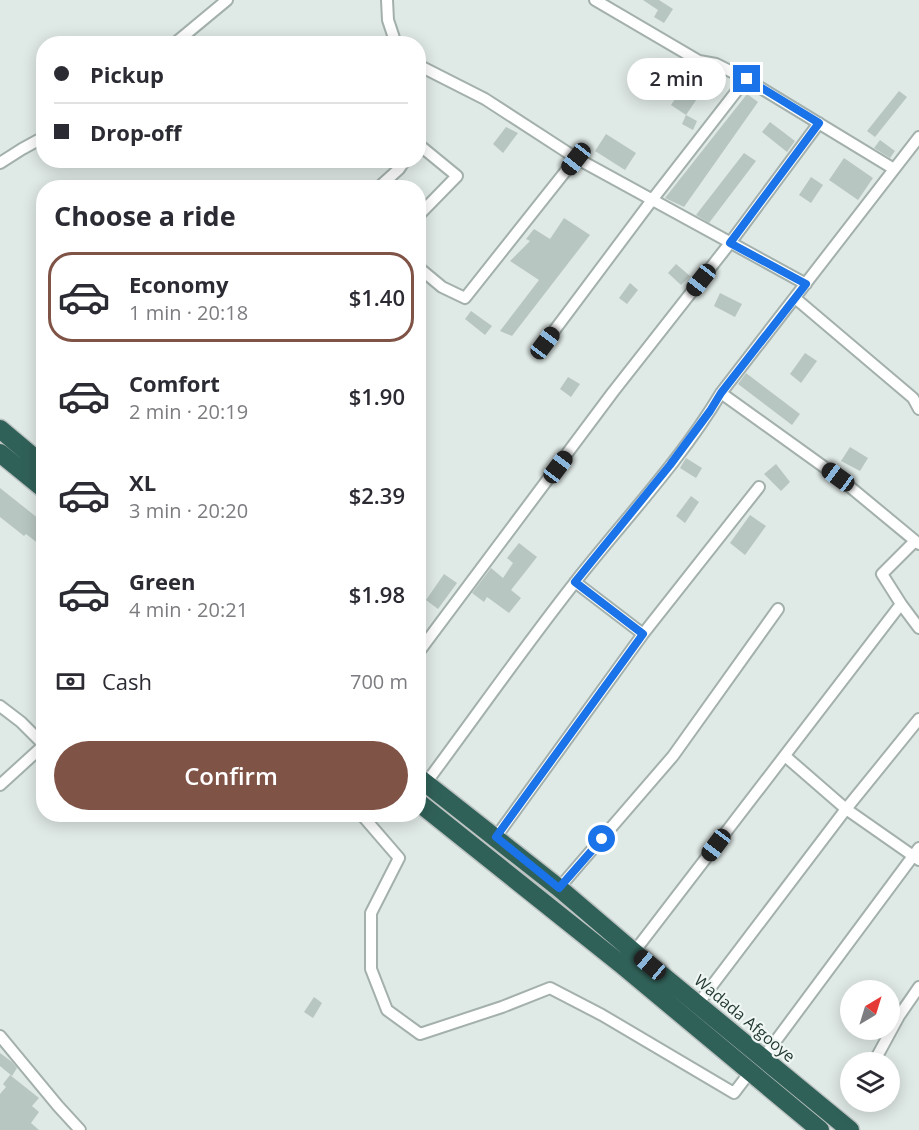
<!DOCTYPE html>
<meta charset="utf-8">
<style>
body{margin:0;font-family:"Open Sans",sans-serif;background:#f7f7f7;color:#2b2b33;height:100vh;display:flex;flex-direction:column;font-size:22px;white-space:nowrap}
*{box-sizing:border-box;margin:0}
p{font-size:20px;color:#7c7c81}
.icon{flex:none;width:33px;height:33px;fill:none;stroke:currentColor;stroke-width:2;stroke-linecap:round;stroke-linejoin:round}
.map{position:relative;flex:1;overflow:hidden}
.sheet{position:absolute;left:36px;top:180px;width:390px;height:642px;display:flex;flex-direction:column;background:#fff;border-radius:24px;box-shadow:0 3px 15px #0003}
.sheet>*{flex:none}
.banner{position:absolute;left:36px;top:36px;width:390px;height:132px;border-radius:24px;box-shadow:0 3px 15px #0003;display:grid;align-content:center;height:132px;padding:0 18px;background:#fff}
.needle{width:39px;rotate:38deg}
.tools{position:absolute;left:840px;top:980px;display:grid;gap:12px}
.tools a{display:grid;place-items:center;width:60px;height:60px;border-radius:50%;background:#fff;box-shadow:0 3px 15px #0003;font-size:30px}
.end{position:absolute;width:27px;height:27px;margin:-14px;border:8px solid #1a73e8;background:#fff;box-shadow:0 0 0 3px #fff}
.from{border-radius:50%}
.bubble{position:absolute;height:42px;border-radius:21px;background:#fff;box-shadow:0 3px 15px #0003;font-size:20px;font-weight:600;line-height:42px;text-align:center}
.car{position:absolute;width:18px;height:36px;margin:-18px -9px;border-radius:8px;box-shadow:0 0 4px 2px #0007;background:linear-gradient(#222 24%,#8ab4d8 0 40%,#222 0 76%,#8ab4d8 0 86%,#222 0)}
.banner b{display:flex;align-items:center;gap:21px;height:57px;font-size:22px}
.banner b+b{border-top:2px solid #e1e1e2}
.banner i{width:15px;height:15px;background:#2b2b33}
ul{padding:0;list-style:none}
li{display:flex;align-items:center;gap:18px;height:90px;margin:0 12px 9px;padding:0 6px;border:3px solid transparent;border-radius:24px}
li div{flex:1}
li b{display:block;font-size:22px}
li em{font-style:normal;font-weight:600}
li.selected{border-color:#805347}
li>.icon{width:54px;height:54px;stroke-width:1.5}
h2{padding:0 18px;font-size:27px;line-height:72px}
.pay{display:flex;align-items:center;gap:15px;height:66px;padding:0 18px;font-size:22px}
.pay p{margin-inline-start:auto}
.primary-button{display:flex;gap:12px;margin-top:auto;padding:12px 18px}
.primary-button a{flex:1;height:69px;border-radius:36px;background:#805347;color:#fff;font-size:24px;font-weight:600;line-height:69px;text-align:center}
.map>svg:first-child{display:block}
.building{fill:#b8c6c1}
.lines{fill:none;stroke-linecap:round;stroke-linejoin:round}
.street-casing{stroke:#a3b0ac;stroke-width:14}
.highway-casing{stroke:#bdc3c2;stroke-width:21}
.street{stroke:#fff;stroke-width:10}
.highway{stroke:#306158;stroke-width:18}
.route{stroke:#1a73e8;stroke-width:8}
.labels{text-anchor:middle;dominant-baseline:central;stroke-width:4.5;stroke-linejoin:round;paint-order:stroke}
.street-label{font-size:16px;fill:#223832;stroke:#eff6f3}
</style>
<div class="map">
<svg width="919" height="1130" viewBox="0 0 919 1130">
<rect width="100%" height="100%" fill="#dfe9e5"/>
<!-- building -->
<path class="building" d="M643 0H659L673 9 664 23 654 17 658 10Z
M698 70 713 80 703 95 701 93 686 115 671 105 681 90 683 91Z
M899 91 907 97 875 137 867 131Z
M747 94 758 102 684 207 665 198Z
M686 115 697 121 693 130 682 124Z
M770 122 795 141 787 152 762 132Z
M506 127 518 133 503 153 493 144Z
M606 134 636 153 625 170 595 151Z
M880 140 895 151 890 158 874 148Z
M744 153 756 161 709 223 696 215Z
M844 158 873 178 858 200 829 180Z
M811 177 823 185 811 203 799 195Z
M564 218 590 235 512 336 500 331 539 280 510 261 530 241 526 239 534 229 550 239Z
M676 264 690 276 681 285 668 273Z
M630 283 638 290 627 304 619 298Z
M720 293 742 304 735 317 714 306Z
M471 311 492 326 485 335 465 319Z
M805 353 817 361 801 383 790 374Z
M746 373 800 414 792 425 738 384Z
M568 377 580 384 571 397 560 389Z
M850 447 868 458 860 471 841 461Z
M686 458 702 468 696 478 680 468Z
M776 464 790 482 781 491 764 474Z
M0 488 44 523V548L26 534 24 536 0 517Z
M691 496 699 502 685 523 676 516Z
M750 515 766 526 745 555 730 543Z
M519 543 537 557 511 590 521 598 509 613 487 597 484 602 472 593 491 568 503 578 513 563 507 558Z
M444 574 457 583 438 609 426 600Z
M314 997 322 1003 313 1018 304 1012Z
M0 1053 12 1062 17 1068 12 1076 0 1066Z
M10 1075 39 1098 32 1106 39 1112 31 1123 39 1130H0V1094L6 1087 3 1084Z"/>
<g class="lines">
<defs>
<path id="street" d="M387 0 388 20 396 44
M595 0 699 61 716 64 746 79 894 169
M174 44 227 0
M418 65 485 99 576 158 806 284
M418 144 457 176 418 216
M0 163 22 149 44 137
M378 188 399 169 405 160
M418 267 442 287 465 298 576 158
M795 298 913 398 919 409
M545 343 652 200 746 79
M721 393 838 477 919 544
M575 582 643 634
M901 604 919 628
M418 653 613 392 730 243 819 123
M0 706 21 722 44 745
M785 756 846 809 919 860
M426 783C476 716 524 647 576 581 625 519 681 460 721 393L919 137
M0 785 44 745
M361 814 399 858 371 913V969L387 1010 420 1034 502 1007 550 988 602 1015 734 1093 750 1072
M496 837 643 634 759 487
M559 888 673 756 778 609
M634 952 901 604 882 574 915 541
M698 1004 846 809 919 719
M0 1036 58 1106 80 1130
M763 1058 919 848
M874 1062 899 1016 919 987"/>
<path id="highway" d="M0 429 44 466
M0 453 44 489
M418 777 559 888 634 952 850 1130
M418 802 622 965 820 1130"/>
</defs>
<!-- street casing -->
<use href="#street" class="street-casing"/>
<!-- highway casing -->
<use href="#highway" class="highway-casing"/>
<!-- street -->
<use href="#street" class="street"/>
<!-- highway -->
<use href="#highway" class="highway"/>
</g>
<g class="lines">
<!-- route -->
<path class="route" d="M602 839 559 888 496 837 643 634 575 582 670 465 710 411 721 393 806 284 730 243 819 123 747 79"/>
</g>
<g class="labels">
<!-- street labels -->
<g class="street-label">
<text transform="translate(745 1018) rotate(40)">Wadada Afgooye</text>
</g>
</g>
</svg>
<div class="tools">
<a><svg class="needle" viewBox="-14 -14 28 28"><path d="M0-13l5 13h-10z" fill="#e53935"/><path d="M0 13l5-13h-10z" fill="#7c7c81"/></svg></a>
<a><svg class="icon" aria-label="layers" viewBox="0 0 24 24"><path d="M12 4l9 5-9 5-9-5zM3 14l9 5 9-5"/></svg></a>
</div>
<i class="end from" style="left:602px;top:839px"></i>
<i class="end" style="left:747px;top:79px"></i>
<div class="bubble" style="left:627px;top:58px;width:99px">2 min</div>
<i class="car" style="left:576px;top:159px;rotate:218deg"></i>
<i class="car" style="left:701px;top:280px;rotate:218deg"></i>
<i class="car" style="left:545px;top:343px;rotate:37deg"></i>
<i class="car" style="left:558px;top:467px;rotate:37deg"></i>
<i class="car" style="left:838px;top:477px;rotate:306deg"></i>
<i class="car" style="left:716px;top:845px;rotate:217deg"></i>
<i class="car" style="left:650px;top:965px;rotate:310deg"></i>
<div class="banner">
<b><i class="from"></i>Pickup</b>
<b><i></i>Drop-off</b>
</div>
<section class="sheet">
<h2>Choose a ride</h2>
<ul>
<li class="selected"><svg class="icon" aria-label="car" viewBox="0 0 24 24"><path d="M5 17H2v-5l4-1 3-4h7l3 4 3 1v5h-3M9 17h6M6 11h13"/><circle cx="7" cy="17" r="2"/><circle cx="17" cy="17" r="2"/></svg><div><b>Economy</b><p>1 min · 20:18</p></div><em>$1.40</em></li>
<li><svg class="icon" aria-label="car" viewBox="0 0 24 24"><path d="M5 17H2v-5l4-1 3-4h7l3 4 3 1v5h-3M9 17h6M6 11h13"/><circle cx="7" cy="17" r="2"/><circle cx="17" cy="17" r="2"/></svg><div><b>Comfort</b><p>2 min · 20:19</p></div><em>$1.90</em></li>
<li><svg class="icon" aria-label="car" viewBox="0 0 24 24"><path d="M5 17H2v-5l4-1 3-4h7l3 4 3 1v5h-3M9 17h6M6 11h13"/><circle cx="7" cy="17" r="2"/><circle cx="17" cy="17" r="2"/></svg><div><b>XL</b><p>3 min · 20:20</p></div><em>$2.39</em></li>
<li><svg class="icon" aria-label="car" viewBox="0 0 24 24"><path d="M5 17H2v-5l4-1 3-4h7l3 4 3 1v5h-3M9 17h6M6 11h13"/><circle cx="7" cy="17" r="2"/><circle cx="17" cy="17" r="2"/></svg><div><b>Green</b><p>4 min · 20:21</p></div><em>$1.98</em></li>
</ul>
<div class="pay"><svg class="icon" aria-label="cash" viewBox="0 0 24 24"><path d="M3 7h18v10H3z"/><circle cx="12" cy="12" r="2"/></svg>Cash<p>700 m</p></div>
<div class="primary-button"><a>Confirm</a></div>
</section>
</div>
